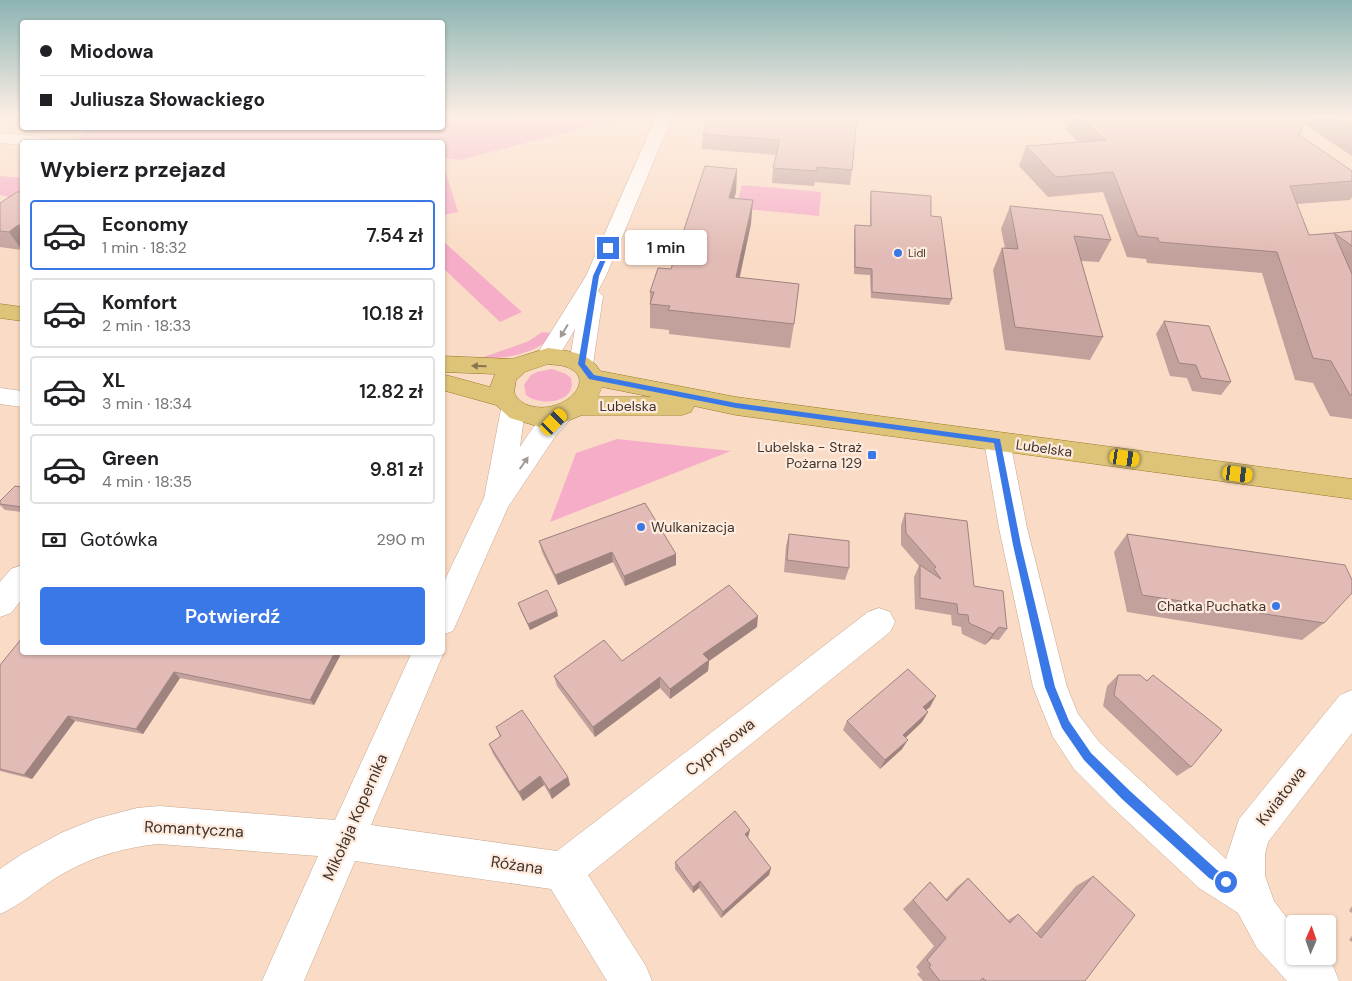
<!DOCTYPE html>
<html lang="pl">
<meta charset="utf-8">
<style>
body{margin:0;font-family:"DM Sans",sans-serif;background:#f6f6f6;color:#202124;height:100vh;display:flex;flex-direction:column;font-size:19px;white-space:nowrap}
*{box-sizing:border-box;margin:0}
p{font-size:16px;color:#757577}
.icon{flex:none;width:28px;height:28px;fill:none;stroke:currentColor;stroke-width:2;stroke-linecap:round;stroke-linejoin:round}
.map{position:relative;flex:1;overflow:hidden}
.drawer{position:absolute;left:20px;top:140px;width:425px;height:515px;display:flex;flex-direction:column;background:#fff;border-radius:5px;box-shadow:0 1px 4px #0004}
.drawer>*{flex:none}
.hud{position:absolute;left:20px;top:20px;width:425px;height:110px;border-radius:5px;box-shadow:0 1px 4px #0004;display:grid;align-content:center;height:110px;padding:0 20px;background:#fff}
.needle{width:32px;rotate:2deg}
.tools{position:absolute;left:1286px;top:915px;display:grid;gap:10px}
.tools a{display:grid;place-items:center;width:50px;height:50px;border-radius:5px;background:#fff;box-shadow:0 1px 4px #0004;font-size:25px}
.end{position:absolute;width:22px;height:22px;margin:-11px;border:6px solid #3b78e7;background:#fff;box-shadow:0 0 0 2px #fff}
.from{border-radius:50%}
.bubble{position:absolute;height:35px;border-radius:5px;background:#fff;box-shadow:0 1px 4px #0004;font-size:16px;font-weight:600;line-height:35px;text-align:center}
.car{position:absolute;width:15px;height:30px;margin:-15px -8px;border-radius:6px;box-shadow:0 0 4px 1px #0007;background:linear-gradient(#f5c518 24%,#345 0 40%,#f5c518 0 76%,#345 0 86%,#f5c518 0)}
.hud b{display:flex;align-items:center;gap:18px;height:48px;font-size:19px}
.hud b+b{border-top:1px solid #e0e0e0}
.hud i{width:12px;height:12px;background:#202124}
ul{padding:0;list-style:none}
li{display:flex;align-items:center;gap:15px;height:70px;margin:0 10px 8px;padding:0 10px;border:2px solid #e0e0e0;border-radius:5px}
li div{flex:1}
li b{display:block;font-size:19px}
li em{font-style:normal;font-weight:600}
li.active{border-color:#3b78e7}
li>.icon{width:45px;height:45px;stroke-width:1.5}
h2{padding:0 20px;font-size:22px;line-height:60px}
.pay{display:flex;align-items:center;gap:12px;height:55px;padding:0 20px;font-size:19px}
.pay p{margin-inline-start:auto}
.action{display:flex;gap:10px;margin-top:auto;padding:10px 20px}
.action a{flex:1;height:58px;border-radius:5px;background:#3b78e7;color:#fff;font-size:20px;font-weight:600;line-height:58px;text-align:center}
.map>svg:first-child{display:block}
.green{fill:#f5adc8}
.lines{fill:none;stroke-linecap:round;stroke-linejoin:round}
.minor-casing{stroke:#c5a893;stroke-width:1}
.major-casing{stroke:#987924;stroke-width:1}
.minor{fill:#fff;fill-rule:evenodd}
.major{fill:#ddc479;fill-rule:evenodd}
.wall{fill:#c2a19d}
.shaded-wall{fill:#9e837f}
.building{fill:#e2bbb6;stroke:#9e837f}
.oneway{fill:#a09a96}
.oneway2{fill:#88754f}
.route{fill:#3b78e7}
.poi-dot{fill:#3b78e7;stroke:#feebde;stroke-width:2}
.labels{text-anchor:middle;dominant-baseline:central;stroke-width:4.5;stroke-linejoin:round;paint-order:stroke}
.far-poi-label{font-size:11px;fill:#42352d;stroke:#feebde;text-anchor:start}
.street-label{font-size:14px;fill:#42352d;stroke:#feebde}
.poi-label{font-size:14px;fill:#42352d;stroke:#feebde;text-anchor:end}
.near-street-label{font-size:16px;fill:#42352d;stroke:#feebde}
</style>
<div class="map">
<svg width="1352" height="981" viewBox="0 0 1352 981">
<rect width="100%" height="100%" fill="#fadbc5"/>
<!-- green -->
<path class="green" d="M443 117H626L460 160 443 158 442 142H81L78 137 90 128H442Z
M446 173 458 212 443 215V174Z
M0 176 22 178V200L0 195Z
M742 185 821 192 819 216 736 208Z
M442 241H443L522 312 500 322 443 268Z
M542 332 553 333C542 353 502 360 481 358L529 341Z
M552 369 566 374 571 378C578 403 540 407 526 395L524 385 531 375 537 372Z
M617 439 731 451 550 522 576 453Z"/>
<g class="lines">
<defs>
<path id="minor" d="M656 117H672L606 276 598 291 603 296 593 364 589 369 581 372 573 369 569 364 575 329 556 361 548 364 540 361 536 356 586 276Z
M0 133 41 137 47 138 49 142H22V145L0 143Z
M0 388 22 391V407L0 404Z
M513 400 522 403 525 409 520 447C532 430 546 402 570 409L574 415 556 435 508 507 453 631 442 635V586L484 498 501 409 504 403Z
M997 432 1006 434 1010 441 1027 528 1067 687 1078 714 1100 743 1226 859 1239 819 1340 695 1352 690V733L1268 842 1265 854V876L1274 901 1295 929V956H1322L1333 966 1339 981H1287L1257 948 1238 913 1199 888 1113 808 1074 769 1053 737 1033 687 999 528 984 441 988 434Z
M22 565V599L11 613 0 617V582L11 569Z
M879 608 890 612 895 622 890 632 588 875 646 966 652 981H607L551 889 355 861 304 981H262L318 856 159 844C119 848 85 859 51 881 34 892 19 906 0 914V869L22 854 61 833 95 819 137 808 159 806 335 820 412 652H442V648L444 652 371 825 557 851 868 612Z"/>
<path id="major" d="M0 304 22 307V321L0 318Z
M548 348C567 351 590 352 600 371L736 397 1352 479V499L736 415 694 406 691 412 682 415H582L560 424 540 427 510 418 496 405 442 390V374L490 387 495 374 442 372V356L512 359ZM548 364C554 365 562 365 567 367 599 380 563 415 531 406 523 404 517 400 514 392L516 380 525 372ZM602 387 652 397H598Z"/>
</defs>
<!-- minor casing -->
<use href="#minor" class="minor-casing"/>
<!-- major casing -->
<use href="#major" class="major-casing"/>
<!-- minor -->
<use href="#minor" class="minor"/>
<!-- major -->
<use href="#major" class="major"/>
</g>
<!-- wall -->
<path class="wall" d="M851 117 852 170 850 185 815 182 814 186 772 183 773 168 776 155 702 149 703 134Z
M1071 117H1352V156L1305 125 1299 135 1352 171V197L1350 200 1297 204 1309 235 1352 231V419L1330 416 1313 383 1295 380 1262 273 1147 263 1146 259 1127 257 1103 192 1048 197 1019 166 1026 146 1078 142 1066 130Z
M737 169 736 192 734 199 751 224 740 277 794 324 790 348 669 334V330L650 328V292L671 269Z
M871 191 931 216 952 299 949 305 871 298 870 275 854 274V231L855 225 870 226V197Z
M22 192V250L0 247V203Z
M1010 206 1111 240 1099 262 1081 261 1103 337 1090 360 1005 350 993 270 1002 248H1005L1001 229Z
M1164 321 1231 382 1221 395 1192 391 1187 378 1170 376 1156 334Z
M22 487V512L5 510 0 505V501Z
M645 503 676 565 625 586 613 562 558 585 542 552 539 541Z
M905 513 974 586 1007 629 999 640 991 639 985 645 962 634 961 627 952 625 951 615 915 609 914 577 919 566 901 545V525Z
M789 534 849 568 845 580 784 572 786 546Z
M1127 534 1324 623 1302 640 1127 612 1114 552Z
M518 603 558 616 530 630 520 609Z
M757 627 709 661 708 671 670 699 660 688 595 737 557 686 554 676 622 661Z
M22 652H342L314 705 180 678 143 734 75 721 32 779 0 771V665Z
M1118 675 1147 680 1153 675 1191 767 1177 776 1103 706 1107 686Z
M930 707 926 710 928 712 922 722 905 738 902 749 880 769 843 730 847 721Z
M496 727 568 777 570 785 552 799 544 785 523 801 493 754 489 744 500 737Z
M675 862 771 868 769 875 721 918 699 888 693 893 675 869Z
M1093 876 1085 981H923L917 974 920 972 916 967 934 946 903 909 930 882 946 899 956 888 968 878 1008 920 1018 914 1036 933 1076 886Z
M1352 906V913L1349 911Z
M1352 936V942L1349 940Z"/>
<!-- shaded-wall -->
<path class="shaded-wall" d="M737 169 736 192 728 221 729 198Z
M753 200 751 224 734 301 736 277Z
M18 225 22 232V250L9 232Z
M612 552 613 562 558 585 555 575Z
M676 554V565L625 586 624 576Z
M557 611 558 616 530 630 528 624Z
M758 616 757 627 709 661 708 671 670 699V689L703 654Z
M999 627 991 639 985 645 993 634Z
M335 652H342L314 705 310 700Z
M174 672 180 678 143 734 136 729Z
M660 677V688L595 737 593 727Z
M936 696 930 707 917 718 923 707Z
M928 712 922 722 898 745 903 735Z
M68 716 75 721 32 779 24 775Z
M908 740 902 749 880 769 885 760Z
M540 776 544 785 523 801 519 792Z
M568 777 570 785 552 799 549 790Z
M750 830 748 838 745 834Z
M771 868 769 875 721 918 723 912Z
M700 881 699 888 693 893V887Z"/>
<!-- building -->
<path class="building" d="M709 117H857L852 170 817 167V171L773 168 780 140 703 134Z
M1080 117H1310L1298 134 1352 171V181L1290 186 1309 235 1334 233 1352 274V395H1350L1331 361 1313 358 1277 252 1159 242 1158 238 1138 236 1113 172 1056 177 1026 146 1106 140Z
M1334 117H1352V128Z
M705 166 737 169 729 198 753 200 736 277 799 284 794 324 668 310 670 306 650 304 654 292H650L658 268 671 269Z
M871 191 931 196V216L941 217 952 299 872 292V269L855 267V225L871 226Z
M17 192H22V226L18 225 9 232 0 231V203Z
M1010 206 1102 215 1111 240 1074 236 1103 337 1015 327 1002 248 1018 249Z
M1352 231V246L1334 233Z
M1164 321 1209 326 1231 382 1201 378 1196 365 1179 363Z
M15 486 22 487V507L0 504V501Z
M645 503 676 554 624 576 612 552 555 575 539 541Z
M905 513 967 521 974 586 1003 591 1007 629 999 627 993 634 969 623 968 615 958 614 957 604 920 598V565L941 579 934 569 936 567 906 533Z
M789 534 849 541V568L787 560Z
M1127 534 1345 565 1352 580V593L1324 623 1142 595Z
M729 585 758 616 703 654 709 660 670 689 660 677 593 727 554 676 604 640 622 661Z
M547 590 557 611 528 624 518 603Z
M22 638V652H335L310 700 174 672 136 729 68 716 24 775 0 769V665Z
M908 669 936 696 923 707 928 712 903 735 908 740 885 760 847 721Z
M1118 675H1140L1147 681 1153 675 1222 730 1191 767 1114 695Z
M522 710 568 777 549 790 540 776 519 792 489 744 501 736 496 727Z
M735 811 750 830 745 834 771 868 723 912 700 881 693 887 675 862Z
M1093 876 1135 915 1085 981H986L983 978 980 981H940L929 967 931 965 927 960 946 938 913 900 930 882 947 901 968 878 1010 923 1018 914 1041 938Z"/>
<!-- one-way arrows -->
<defs><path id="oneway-solid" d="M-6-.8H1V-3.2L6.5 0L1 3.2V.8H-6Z" transform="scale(1.25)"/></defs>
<g class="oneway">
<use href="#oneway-solid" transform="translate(564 331) rotate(121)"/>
<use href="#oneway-solid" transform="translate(524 463) rotate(-55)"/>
</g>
<use class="oneway2" href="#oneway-solid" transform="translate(479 366) rotate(-178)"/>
<!-- sky -->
<linearGradient id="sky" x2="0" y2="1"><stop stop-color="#8cb4b3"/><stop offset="0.46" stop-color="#fdefe5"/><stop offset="1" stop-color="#fdefe5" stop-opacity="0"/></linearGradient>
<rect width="1352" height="254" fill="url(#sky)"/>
<!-- route -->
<path class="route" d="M608 246 611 248 599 276 585 364 594 375 736 403 1000 439 1021 545 1055 687 1069 721 1091 753 1130 791 1217 870 1230 878V886L1226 888 1209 878 1122 799 1084 760 1062 728 1045 687 1013 545 994 443 736 408 589 379 578 364 593 276 606 248Z"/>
<!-- markers -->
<g class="poi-dot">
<circle cx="898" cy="253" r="5"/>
<rect x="867" y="450" width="10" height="10" rx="2.5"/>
<circle cx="641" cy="527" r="5"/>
<circle cx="1276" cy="606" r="5"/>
</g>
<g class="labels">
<!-- far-poi labels -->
<g class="far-poi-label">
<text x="908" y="253">Lidl</text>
</g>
<!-- street labels -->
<g class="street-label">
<text x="628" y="406">Lubelska</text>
<text transform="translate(1044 448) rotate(8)">Lubelska</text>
</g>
<!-- poi labels -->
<g class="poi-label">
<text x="862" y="447">Lubelska - Straż<tspan x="862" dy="16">Pożarna 129</tspan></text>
<text x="651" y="527" text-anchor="start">Wulkanizacja</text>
<text x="1266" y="606">Chatka Puchatka</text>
</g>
<!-- near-street labels -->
<g class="near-street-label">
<text transform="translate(720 747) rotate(-38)">Cyprysowa</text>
<text transform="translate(1281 796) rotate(-52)">Kwiatowa</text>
<text transform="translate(355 817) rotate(-66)">Mikołaja Kopernika</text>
<text transform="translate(194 829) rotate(3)">Romantyczna</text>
<text transform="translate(517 865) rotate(8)">Różana</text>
</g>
</g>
</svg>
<div class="tools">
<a><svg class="needle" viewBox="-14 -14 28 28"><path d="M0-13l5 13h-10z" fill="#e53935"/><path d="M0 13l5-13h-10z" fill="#757577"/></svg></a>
</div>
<i class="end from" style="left:1226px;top:882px"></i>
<i class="end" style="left:608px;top:248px"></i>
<div class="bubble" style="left:625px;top:230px;width:82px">1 min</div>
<i class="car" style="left:554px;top:422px;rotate:44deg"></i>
<i class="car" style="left:1125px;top:458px;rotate:98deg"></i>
<i class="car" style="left:1238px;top:474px;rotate:97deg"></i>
<div class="hud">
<b><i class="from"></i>Miodowa</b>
<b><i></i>Juliusza Słowackiego</b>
</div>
<section class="drawer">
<h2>Wybierz przejazd</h2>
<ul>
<li class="active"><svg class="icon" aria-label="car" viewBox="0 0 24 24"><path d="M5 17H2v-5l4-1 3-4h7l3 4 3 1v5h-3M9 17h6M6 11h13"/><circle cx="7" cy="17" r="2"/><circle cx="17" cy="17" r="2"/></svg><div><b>Economy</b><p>1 min · 18:32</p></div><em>7.54 zł</em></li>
<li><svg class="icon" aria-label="car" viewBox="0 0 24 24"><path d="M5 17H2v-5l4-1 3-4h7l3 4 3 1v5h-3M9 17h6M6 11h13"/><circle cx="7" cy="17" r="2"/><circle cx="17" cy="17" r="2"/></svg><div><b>Komfort</b><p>2 min · 18:33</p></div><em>10.18 zł</em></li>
<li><svg class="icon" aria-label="car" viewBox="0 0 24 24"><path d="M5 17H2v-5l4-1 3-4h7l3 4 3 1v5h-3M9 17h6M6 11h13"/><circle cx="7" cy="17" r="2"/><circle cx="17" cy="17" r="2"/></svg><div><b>XL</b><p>3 min · 18:34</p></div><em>12.82 zł</em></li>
<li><svg class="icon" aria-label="car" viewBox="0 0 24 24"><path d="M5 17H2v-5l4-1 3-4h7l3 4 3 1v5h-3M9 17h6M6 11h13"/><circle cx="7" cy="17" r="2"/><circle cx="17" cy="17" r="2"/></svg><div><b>Green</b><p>4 min · 18:35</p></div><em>9.81 zł</em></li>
</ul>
<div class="pay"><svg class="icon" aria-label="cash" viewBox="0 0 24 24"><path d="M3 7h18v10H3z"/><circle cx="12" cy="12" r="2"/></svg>Gotówka<p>290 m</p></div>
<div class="action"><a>Potwierdź</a></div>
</section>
</div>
